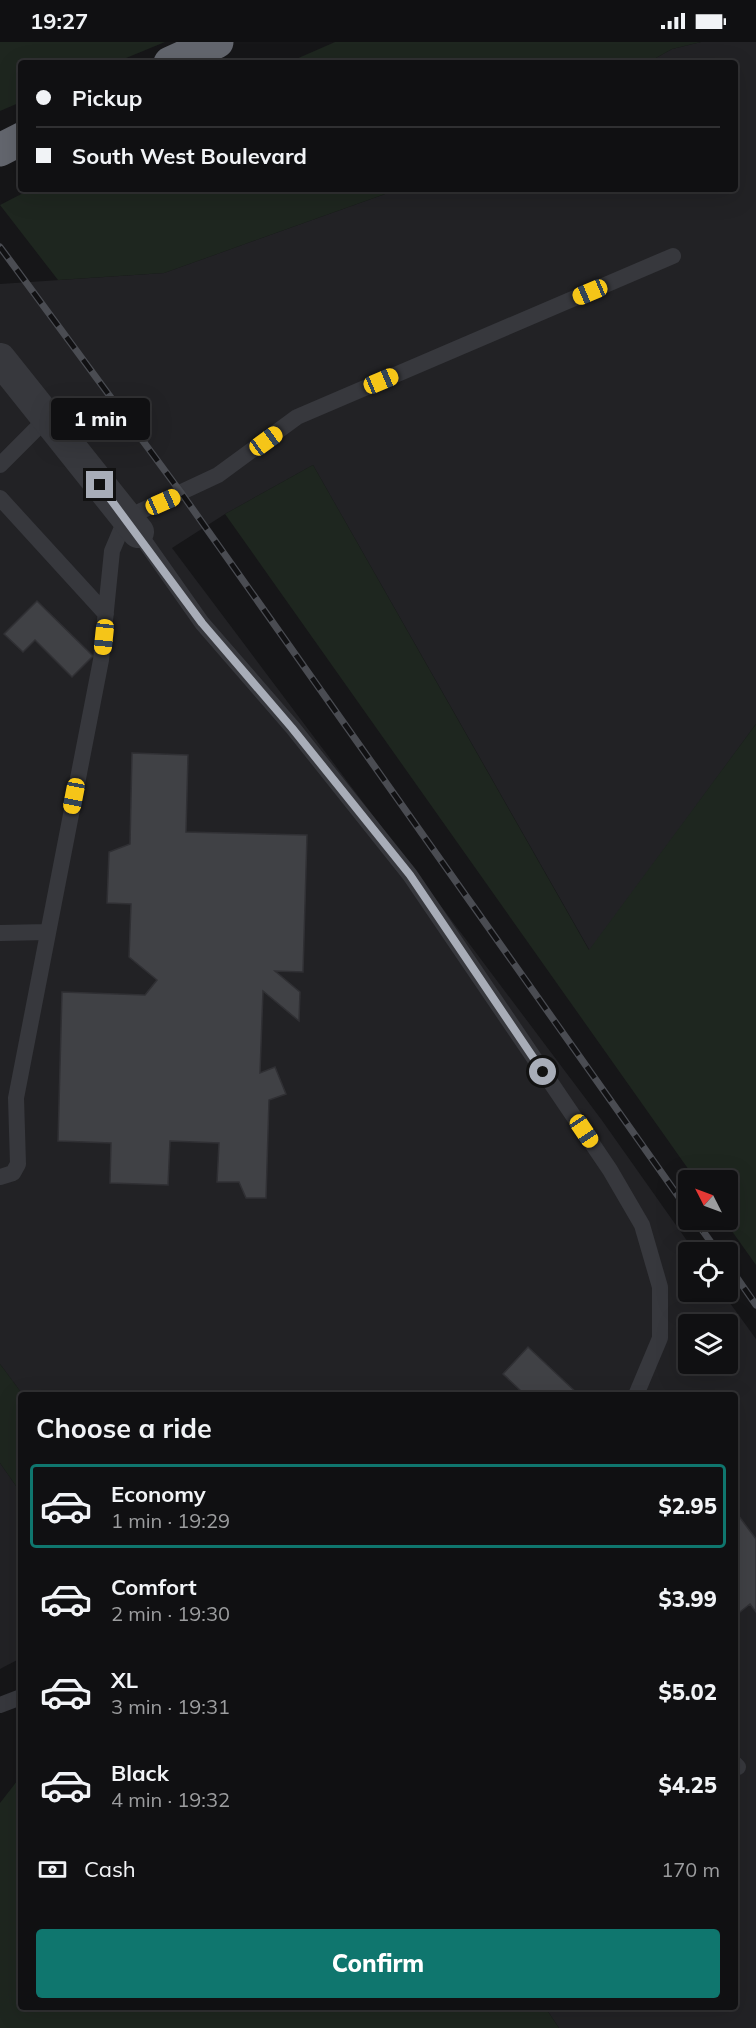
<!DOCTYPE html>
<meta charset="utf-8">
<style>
body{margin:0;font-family:Mulish,sans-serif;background:#19191b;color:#f1f3f6;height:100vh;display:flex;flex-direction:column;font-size:22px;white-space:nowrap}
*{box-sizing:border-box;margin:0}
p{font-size:20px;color:#9c9d9f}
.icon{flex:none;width:33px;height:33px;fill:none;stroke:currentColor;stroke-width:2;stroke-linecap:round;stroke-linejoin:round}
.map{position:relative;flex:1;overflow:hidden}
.panel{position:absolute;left:18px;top:1350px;width:720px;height:618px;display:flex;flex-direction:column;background:#101012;border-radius:6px;box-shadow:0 6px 24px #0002,0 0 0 2px #303032}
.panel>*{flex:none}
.guide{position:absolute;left:18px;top:18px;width:720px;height:132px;border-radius:6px;box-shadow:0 6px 24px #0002,0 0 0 2px #303032;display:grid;align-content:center;height:132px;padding:0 18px;background:#101012}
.needle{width:39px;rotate:312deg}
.tools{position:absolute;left:678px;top:1128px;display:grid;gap:12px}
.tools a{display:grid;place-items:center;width:60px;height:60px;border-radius:6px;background:#101012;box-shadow:0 6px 24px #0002,0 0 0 2px #303032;font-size:30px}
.end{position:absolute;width:27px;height:27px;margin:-14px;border:8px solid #a8adb8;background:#111;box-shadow:0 0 0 3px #111}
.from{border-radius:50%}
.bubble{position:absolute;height:42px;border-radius:6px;background:#101012;box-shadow:0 6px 24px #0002,0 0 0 2px #303032;font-size:20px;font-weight:800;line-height:42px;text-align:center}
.car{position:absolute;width:18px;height:36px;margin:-18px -9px;border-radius:8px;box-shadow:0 0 4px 2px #0007;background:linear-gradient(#f5c518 24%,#345 0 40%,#f5c518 0 76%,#345 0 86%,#f5c518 0)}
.guide b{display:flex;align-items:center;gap:21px;height:57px;font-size:22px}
.guide b+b{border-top:2px solid #303032}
.guide i{width:15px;height:15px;background:#f1f3f6}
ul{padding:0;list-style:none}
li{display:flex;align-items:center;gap:18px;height:84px;margin:0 12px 9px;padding:0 6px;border:3px solid transparent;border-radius:6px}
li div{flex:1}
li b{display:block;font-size:22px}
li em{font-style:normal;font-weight:800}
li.on{border-color:#0f766e}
li>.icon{width:54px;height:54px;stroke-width:1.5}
h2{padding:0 18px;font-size:27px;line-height:72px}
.pay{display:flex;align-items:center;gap:15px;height:66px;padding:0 18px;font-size:22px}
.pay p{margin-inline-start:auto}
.primary-button{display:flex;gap:12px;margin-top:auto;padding:12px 18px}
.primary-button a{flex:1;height:69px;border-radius:6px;background:#0f766e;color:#fff;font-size:24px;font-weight:800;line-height:69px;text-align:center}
.status{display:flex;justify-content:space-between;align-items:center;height:42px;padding:0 30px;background:#101012;direction:ltr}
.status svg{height:16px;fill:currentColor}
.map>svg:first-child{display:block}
.built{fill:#222225;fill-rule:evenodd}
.green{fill:#1e261f}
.building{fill:#404145;stroke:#303034;stroke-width:1.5}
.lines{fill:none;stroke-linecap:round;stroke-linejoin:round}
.service{stroke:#37383d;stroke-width:16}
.minor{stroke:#37383d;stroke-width:32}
.motorway{stroke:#63666e;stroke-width:33}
.rail-casing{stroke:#4a4c52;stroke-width:7}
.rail{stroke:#111113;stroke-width:4.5;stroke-dasharray:14;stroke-linecap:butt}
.route{stroke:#a8adb8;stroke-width:8}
</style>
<div class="status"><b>19:27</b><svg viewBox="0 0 49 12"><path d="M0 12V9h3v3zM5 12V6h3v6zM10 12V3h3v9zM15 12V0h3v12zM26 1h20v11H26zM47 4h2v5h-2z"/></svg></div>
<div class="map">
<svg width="756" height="1986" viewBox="0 0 756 1986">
<rect width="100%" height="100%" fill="#161618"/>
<!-- built -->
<path class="built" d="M701 0H756V682L590 909 313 423 225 472 172 506 601 1077 695 1210H688V1250H722L756 1297V1986H559L545 1965H735V1353H23L0 1322V242L164 231 399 147H735V21H647L672 7ZM688 1282H728V1322H688Z
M0 1421 21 1451V1616L0 1627Z"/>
<!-- green -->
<path class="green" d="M0 0H165L114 21H21V60L0 69Z
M335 0H701L672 7 647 21H287Z
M31 147H399L164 231 58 238 0 163Z
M313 423 589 908 756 682V1223L724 1178H728V1138H696L225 472Z
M0 1322 23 1353H21V1451L0 1421Z
M21 1734V1965H545L559 1986H0V1761Z"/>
<!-- building -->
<path class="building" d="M37 559 93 614 72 635 35 598 23 610 4 592Z
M132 711 188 713 186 790 307 793 303 930 275 929 300 950 299 979 263 949 260 1031 275 1025 286 1052 269 1058 266 1156H246L239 1140H217L219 1101 170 1099 168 1143 110 1141 111 1101 58 1099 62 950 145 953 157 938 129 915 131 862 107 861 109 810 130 802Z
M528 1305 578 1352V1353H519L522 1350 503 1332Z
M735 1469 756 1497V1570L750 1562 735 1574Z"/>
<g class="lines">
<!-- service -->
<path class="service" d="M0 423 47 376
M0 456 106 572
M138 490 202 581 293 686 410 833 610 1128 642 1183 660 1245V1296L636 1353
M0 891 47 890
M0 1135 13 1131 18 1122 16 1056 101 618 112 509 126 476 218 433 297 375 673 214
M0 1663 21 1655
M735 1722 738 1725"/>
<!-- minor -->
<path class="minor" d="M0 317 138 490"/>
<!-- motorway -->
<path class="motorway" d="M170 21 217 0
M0 108 21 97"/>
<defs>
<path id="rail" d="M0 205 182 452 688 1168
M695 1178 718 1210
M728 1223 756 1263"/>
</defs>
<!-- rail casing -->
<use href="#rail" class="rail-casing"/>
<!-- rail -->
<use href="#rail" class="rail"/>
</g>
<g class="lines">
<!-- route -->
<path class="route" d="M100 443 202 581 292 686 410 833 543 1030"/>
</g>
</svg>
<div class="tools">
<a><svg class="needle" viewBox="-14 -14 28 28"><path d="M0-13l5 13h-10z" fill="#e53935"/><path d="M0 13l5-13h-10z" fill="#9c9d9f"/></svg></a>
<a><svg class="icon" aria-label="locate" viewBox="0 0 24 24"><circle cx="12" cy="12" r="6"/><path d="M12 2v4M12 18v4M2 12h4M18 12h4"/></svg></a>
<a><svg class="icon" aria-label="layers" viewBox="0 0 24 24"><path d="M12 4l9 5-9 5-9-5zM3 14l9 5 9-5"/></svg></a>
</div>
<i class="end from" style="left:543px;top:1030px"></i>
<i class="end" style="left:100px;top:443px"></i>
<div class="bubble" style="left:51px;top:356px;width:99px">1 min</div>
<i class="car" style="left:590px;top:250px;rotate:247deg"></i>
<i class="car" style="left:381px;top:339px;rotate:67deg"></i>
<i class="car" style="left:266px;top:399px;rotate:54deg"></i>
<i class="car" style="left:163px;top:460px;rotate:66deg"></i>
<i class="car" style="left:104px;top:595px;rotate:186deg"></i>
<i class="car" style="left:74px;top:754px;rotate:191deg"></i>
<i class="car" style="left:584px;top:1089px;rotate:146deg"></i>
<div class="guide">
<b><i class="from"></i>Pickup</b>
<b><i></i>South West Boulevard</b>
</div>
<section class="panel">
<h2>Choose a ride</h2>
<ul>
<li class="on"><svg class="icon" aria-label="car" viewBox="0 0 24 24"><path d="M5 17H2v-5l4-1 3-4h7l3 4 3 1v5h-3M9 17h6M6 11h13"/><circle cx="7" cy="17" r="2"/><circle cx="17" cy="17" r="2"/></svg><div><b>Economy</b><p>1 min · 19:29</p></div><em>$2.95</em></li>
<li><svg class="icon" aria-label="car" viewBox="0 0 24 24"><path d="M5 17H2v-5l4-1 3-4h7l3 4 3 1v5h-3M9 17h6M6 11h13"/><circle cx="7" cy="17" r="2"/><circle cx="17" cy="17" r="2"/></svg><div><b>Comfort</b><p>2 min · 19:30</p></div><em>$3.99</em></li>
<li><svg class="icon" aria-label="car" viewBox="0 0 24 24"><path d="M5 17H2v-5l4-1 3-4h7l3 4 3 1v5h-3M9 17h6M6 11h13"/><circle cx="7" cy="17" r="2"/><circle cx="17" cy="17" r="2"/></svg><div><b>XL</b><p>3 min · 19:31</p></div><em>$5.02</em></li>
<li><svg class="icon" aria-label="car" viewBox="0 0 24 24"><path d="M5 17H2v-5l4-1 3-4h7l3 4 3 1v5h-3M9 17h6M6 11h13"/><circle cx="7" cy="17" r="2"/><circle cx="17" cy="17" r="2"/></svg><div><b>Black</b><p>4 min · 19:32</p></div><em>$4.25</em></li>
</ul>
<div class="pay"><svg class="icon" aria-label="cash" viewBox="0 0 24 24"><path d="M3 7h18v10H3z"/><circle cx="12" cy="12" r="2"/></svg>Cash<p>170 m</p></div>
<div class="primary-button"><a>Confirm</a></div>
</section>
</div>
